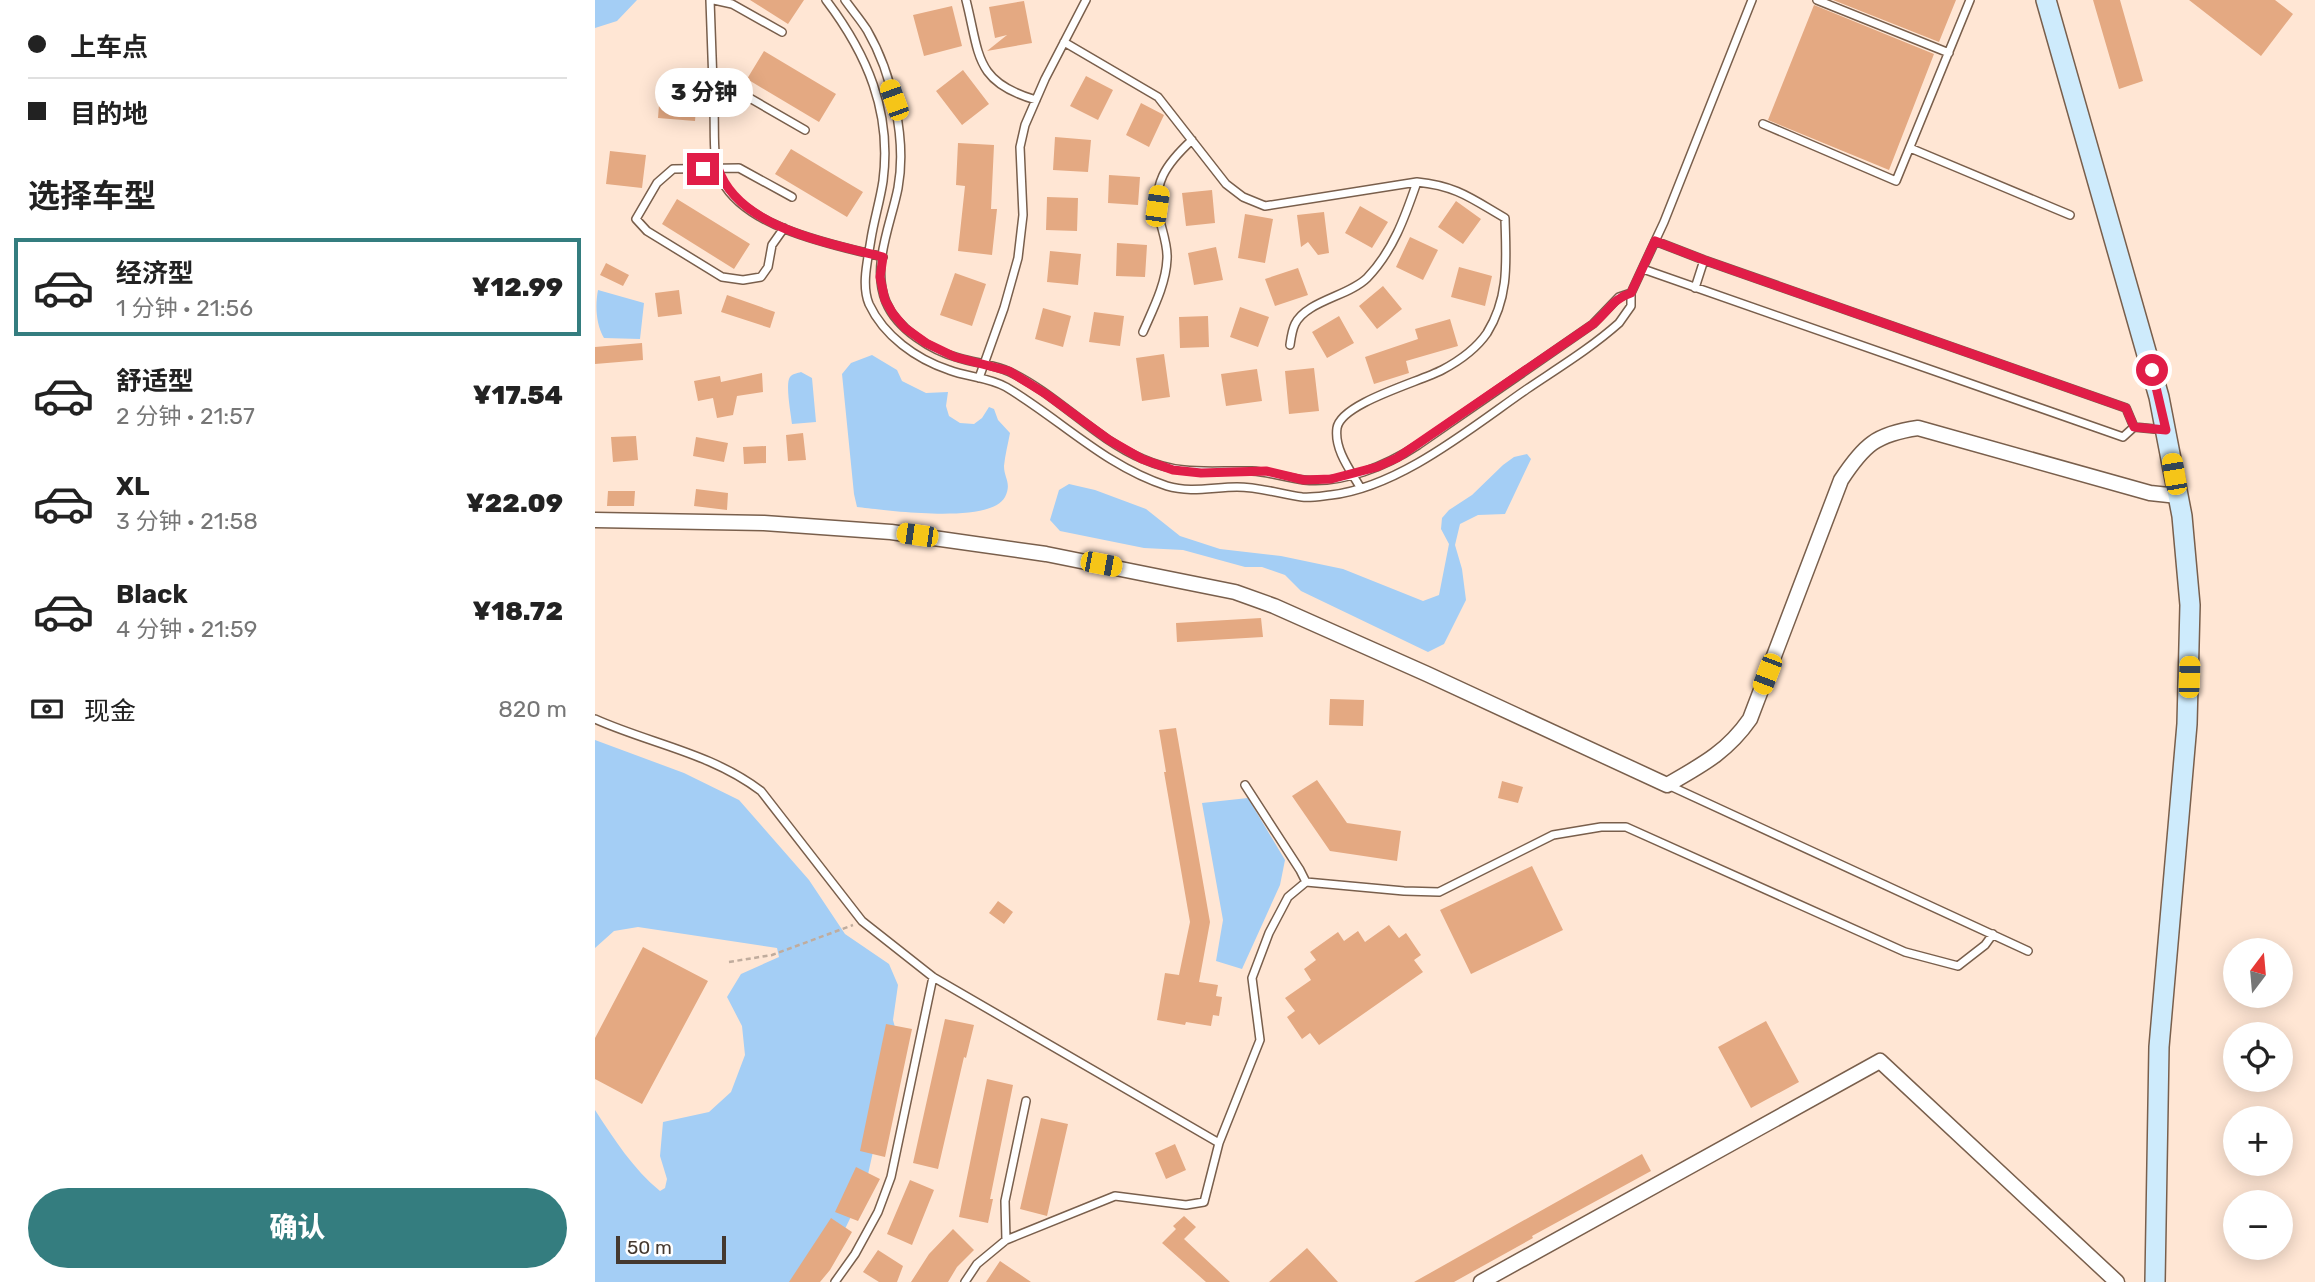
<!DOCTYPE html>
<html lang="zh">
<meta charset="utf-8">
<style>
body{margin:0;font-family:Rubik,"Noto Sans SC",sans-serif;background:#f2f2f2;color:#222;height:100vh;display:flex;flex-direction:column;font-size:26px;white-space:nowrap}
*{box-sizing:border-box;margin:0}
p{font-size:23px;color:#767676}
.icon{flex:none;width:38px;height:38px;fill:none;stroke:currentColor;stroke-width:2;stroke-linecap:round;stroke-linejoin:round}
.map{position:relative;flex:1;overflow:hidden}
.sheet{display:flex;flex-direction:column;background:#fff;width:595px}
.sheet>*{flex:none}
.top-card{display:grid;align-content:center;height:154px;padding:0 28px;background:#fff}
.needle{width:46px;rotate:16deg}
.tools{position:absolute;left:1628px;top:938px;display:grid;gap:14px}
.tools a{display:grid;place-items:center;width:70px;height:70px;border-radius:50%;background:#fff;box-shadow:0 4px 18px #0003;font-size:35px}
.scale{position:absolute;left:21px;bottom:18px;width:110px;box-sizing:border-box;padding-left:7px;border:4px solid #44382f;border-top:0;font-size:19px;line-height:24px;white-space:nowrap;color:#44382f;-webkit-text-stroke:5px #fff;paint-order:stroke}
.end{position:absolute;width:32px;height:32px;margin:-16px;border:9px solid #e11d48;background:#fff;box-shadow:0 0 0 4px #fff}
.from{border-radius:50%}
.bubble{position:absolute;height:49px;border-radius:24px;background:#fff;box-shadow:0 4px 18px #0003;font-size:23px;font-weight:800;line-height:49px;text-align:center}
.car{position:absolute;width:21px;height:42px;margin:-21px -10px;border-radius:9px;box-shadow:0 0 5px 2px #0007;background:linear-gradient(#f5c518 24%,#345 0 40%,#f5c518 0 76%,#345 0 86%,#f5c518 0)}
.top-card b{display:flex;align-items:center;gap:24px;height:66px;font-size:26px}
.top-card b+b{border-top:2px solid #e0e0e0}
.top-card i{width:18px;height:18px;background:#222}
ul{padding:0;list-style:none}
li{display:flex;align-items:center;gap:21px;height:98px;margin:0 14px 10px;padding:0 14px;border:4px solid transparent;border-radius:0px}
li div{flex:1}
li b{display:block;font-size:26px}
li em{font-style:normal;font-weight:800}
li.on{border-color:#347d7f}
li>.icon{width:63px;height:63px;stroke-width:1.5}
h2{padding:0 28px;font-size:32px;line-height:84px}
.pay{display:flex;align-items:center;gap:18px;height:77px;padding:0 28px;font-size:26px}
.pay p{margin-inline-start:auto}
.action{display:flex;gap:14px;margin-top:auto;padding:14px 28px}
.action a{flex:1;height:80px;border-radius:42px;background:#347d7f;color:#fff;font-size:28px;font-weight:800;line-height:80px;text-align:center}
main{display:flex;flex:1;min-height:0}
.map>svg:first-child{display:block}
.water{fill:#a4cef5}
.building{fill:#e4a982}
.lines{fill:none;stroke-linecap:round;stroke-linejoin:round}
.service-casing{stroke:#795f4c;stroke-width:10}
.minor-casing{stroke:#795f4c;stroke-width:17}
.secondary-casing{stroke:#795f4c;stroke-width:22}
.path{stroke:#c0ac9d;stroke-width:2.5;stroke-dasharray:5 3.5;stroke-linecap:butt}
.service{stroke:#fff;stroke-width:7}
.minor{stroke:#fff;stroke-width:14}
.secondary{stroke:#ceebfc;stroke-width:19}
.route{stroke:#e11d48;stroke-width:9}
</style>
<main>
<section class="sheet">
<div class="top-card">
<b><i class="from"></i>上车点</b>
<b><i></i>目的地</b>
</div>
<h2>选择车型</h2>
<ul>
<li class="on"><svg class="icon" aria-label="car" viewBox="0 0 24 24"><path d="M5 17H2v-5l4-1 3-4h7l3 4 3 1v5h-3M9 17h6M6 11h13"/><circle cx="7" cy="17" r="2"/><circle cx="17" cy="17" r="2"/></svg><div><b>经济型</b><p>1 分钟 · 21:56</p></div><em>¥12.99</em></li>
<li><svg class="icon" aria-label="car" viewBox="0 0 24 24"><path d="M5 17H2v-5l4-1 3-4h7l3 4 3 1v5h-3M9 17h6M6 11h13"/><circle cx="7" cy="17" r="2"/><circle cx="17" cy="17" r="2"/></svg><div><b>舒适型</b><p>2 分钟 · 21:57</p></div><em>¥17.54</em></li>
<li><svg class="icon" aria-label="car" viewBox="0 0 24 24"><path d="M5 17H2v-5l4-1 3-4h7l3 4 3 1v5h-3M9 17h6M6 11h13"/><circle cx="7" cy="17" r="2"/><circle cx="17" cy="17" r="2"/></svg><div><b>XL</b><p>3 分钟 · 21:58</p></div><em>¥22.09</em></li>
<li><svg class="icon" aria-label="car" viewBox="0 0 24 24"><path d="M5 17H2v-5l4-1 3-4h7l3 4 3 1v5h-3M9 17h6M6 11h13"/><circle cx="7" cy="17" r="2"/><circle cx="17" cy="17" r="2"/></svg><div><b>Black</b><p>4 分钟 · 21:59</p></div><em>¥18.72</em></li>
</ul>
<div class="pay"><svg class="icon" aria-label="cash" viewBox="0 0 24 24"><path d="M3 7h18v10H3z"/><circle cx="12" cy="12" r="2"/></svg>现金<p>820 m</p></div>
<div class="action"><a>确认</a></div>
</section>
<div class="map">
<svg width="1720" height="1282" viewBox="0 0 1720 1282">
<rect width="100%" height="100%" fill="#ffe6d4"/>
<!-- water -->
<path class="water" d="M0 0H42L22 21 0 28Z
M3 290 49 303 45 339 9 338C1 324 0 306 3 290Z
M277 355 302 370 307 381 331 393 353 392 351 406 354 416 365 423 379 424 387 418 394 407 399 409 403 420 415 433C413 444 410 455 409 466 409 478 417 483 410 497 395 525 290 510 262 507L259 494 247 374 256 363Z
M206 372 217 378 221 422 197 424C196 415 190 383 195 377 197 374 203 373 206 372Z
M932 454 936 459 910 514 883 515 865 524 860 545 867 569 871 600 849 644 833 652 706 591 690 575 667 567H650L588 550 549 548 465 531 455 520 464 490 474 484 500 490 551 509 585 536 625 549 686 556 748 569 828 601 844 595 854 544 846 529 847 518 854 510 877 495 908 465 919 457Z
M0 740 89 773 144 800 214 880 250 934 294 964 303 985 298 1020 303 1038 270 1188 247 1235 214 1282H0V1110C19 1139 38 1169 65 1191L70 1188 72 1179 65 1156 68 1122 114 1112 136 1092 150 1055 147 1026 132 997 146 974 184 957 182 948 43 927 19 931 0 948Z
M653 798 690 860 685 885 647 969 621 961 628 920 607 803Z"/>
<!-- building -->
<path class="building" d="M155 0H209L193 24Z
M1238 0H1361L1344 42Z
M1498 0H1525L1548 81 1524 89Z
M1594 0H1680L1698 14 1666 56Z
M429 1 437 43 392 51 412 35 400 38 394 7Z
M1219 5 1339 54 1294 170 1173 120Z
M357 6 367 46 329 56 318 15Z
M169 51 241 94 224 122 152 79Z
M368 70 394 104 367 125 341 91Z
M491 76 518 90 503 120 475 106Z
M66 79 103 82 100 121 63 118Z
M546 103 569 115 554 147 531 135Z
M460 137 496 140 493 172 458 170Z
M363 143 399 145 396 209H402L397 255 363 251 370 186 361 185Z
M196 149 268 192 252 217 180 174Z
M15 151 51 155 47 188 11 184Z
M514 175 545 177 543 205 513 203Z
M617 190 620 223 591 226 587 193Z
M452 197 483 198 482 231 451 230Z
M82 199 155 244 139 269 67 224Z
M861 201 886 219 868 244 843 227Z
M765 206 793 222 777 248 750 233Z
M729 212 734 253 723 255 713 242 706 247 702 215Z
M650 214 678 219 670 263 643 258Z
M815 237 843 250 828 280 801 267Z
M522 243 552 245 550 277 521 276Z
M621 247 628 280 599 285 593 253Z
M455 251 486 254 483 285 452 282Z
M11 263 34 275 28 286 5 275Z
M864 267 897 276 890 306 856 297Z
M703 268 713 295 680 306 670 279Z
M360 273 391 284 377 326 345 315Z
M788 286 807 309 782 329 764 306Z
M84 290 87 314 63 317 60 293Z
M132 295 180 312 175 328 126 312Z
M645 307 674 317 663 347 635 337Z
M448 308 476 316 468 347 440 339Z
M499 312 529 316 525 346 494 342Z
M613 316 614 347 585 348 584 317Z
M744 316 759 343 732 358 717 332Z
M855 319 863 346 811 361 814 373 779 384 770 357 823 339 820 329Z
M47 343 48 360 0 364V347Z
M569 354 575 397 547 401 541 358Z
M719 368 724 411 694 414 690 371Z
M662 369 667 401 631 406 626 374Z
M167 373 168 392 142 396 138 415 122 418 118 398 103 401 99 381 125 376 126 382Z
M208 433 211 460 193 461 191 435Z
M41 436 43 460 18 462 16 437Z
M101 437 133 443 129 462 98 456Z
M171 446V463L149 464 148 447Z
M101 489 133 493 132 510 99 506Z
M13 491H40L39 506H12Z
M666 618 668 637 582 642 581 623Z
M735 699 769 700 768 726 734 725Z
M581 728 615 922 604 982 623 985 621 996 627 997 624 1016 618 1015 616 1026 591 1022 590 1025 562 1020 570 973 584 975 595 922 569 772H571L564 730Z
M722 780 752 823 806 831 802 861 735 851 697 796Z
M907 781 928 787 923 803 903 798Z
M937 866 968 930 876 974 845 910Z
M403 901 418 912 409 924 394 913Z
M794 925 804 938 811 933 826 955 819 960 828 972 724 1045 715 1033 707 1039 692 1017 700 1011 690 998 716 980 709 969 721 960 715 952 743 932 749 941 763 931 770 942Z
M48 947 113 981 47 1104 0 1079V1038Z
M350 1019 379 1025 371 1058 369 1057 343 1169 318 1163Z
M1171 1021 1204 1082 1156 1108 1123 1047Z
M291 1024 317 1029 290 1157 265 1151Z
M392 1079 418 1085 395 1199H398L393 1223 364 1217Z
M446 1118 473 1124 452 1216 425 1209Z
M580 1144 591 1170 571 1179 560 1153Z
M1047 1154 1056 1171 937 1236 938 1238 859 1282H819Z
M261 1167 285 1179 263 1221 240 1212Z
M315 1180 339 1190 317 1245 292 1234Z
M589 1216 601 1227 589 1239 635 1282H611L567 1243 581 1229 578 1226Z
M236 1218 257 1232 235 1270 225 1282H194Z
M358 1229 379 1250 362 1267 353 1282H316L334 1254Z
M712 1248 743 1282H674Z
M283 1250 308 1266 302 1282H284L268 1272Z
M405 1261 436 1282H391Z"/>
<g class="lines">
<defs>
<path id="service" d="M115 0C116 37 118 75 119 112 120 134 117 161 127 181 153 229 240 245 288 257
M119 0 137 4 187 32
M231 0C272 54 297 112 288 181 285 201 279 220 276 239 273 259 266 285 274 304 289 336 321 359 354 370 372 377 393 377 411 387 465 419 510 466 572 486 595 493 619 487 642 487 665 487 685 494 707 497 716 498 727 496 736 495 805 487 877 427 932 389 963 368 996 348 1024 323L1036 306V293L1069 222 1157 0
M250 0C257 10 265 19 272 30 297 73 312 139 303 188 296 224 276 266 291 302 302 329 337 351 364 358 381 363 400 365 415 372 463 395 499 438 548 459 586 476 616 470 657 471 675 472 691 478 709 480 748 484 791 466 823 445L998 324 1024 297 1036 293
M371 0C385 55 379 82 441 100
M1222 0 1354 53
M469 42 563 97 631 184 648 197 670 206 822 182C862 186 877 199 910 218 911 259 915 296 892 333 881 349 864 361 847 370 824 382 746 403 742 428 739 449 755 470 765 487
M118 82 139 89 210 130
M1168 124 1301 181 1375 0
M1315 148 1475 215
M189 228 177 245 173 267 166 277 148 280 127 277 52 231 41 219 62 183 78 169 144 168 197 197
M1048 269 1528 437 1539 427 1531 408 1109 260 1060 241
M1100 288 1109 260
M548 332C558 309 571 284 572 259 573 247 568 233 565 221 556 184 571 164 597 140
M695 345C696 338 697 330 700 324 711 301 754 296 772 278 798 251 810 217 822 182
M384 378 409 308 423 258 428 215 425 147 430 125 450 79 491 0
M1539 427 1570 430
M0 719C56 744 116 753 166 791L267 921 338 977 624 1143
M650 785 705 870 711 882
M1073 785 1433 951
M411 1240 410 1201 431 1101
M240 1282 260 1254 283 1212 296 1177 338 977
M370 1282 382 1264 411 1240 520 1196 591 1205 609 1202 624 1143 665 1040 657 978 674 933 693 897 711 882 809 891 844 892 958 835 1006 827H1031L1310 952 1363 966 1390 945 1398 934"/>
<path id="minor" d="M0 520 169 523 296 532 451 554 640 592 679 606 832 674 1072 785C1107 765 1132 752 1155 719L1246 480C1269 445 1281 434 1323 428L1555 493 1583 496
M886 1282 1285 1061 1522 1282"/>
<path id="secondary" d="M1451 0 1564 397 1587 516 1595 605 1592 724 1564 1047 1560 1282"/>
</defs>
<!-- service casing -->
<use href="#service" class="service-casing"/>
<!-- minor casing -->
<use href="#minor" class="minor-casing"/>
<!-- secondary casing -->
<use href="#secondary" class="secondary-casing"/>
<!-- path -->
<path class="path" d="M134 962 177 955 258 925"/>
<!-- service -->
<use href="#service" class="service"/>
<!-- minor -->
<use href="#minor" class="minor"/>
<!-- secondary -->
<use href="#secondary" class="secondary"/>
</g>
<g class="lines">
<!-- route -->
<path class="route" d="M108 169 123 168C143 228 234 243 288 257L285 277 290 300 298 314 310 328 331 343 360 357 414 371 451 394 514 440 547 459 578 470 606 473 671 471 709 480 736 479 782 467 802 458 998 324C1014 311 1017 299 1036 293L1060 241 1109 260 1531 408 1539 427 1571 430 1557 370"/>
</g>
</svg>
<div class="tools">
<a><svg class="needle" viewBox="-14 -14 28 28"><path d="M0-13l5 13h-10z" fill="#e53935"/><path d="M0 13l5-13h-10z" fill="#767676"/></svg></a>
<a><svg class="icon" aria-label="locate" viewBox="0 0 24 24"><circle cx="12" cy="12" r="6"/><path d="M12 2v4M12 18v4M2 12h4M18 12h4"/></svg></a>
<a>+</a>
<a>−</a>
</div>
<div class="scale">50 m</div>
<i class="end from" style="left:1557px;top:370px"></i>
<i class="end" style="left:108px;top:169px"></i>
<div class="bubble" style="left:60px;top:68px;width:98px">3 分钟</div>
<i class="car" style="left:299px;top:100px;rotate:340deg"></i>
<i class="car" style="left:562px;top:206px;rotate:8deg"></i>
<i class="car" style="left:1579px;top:474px;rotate:350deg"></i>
<i class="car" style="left:322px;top:535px;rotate:278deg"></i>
<i class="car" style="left:506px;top:564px;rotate:101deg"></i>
<i class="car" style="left:1172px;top:674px;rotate:201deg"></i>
<i class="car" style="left:1594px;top:677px;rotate:2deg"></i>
</div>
</main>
